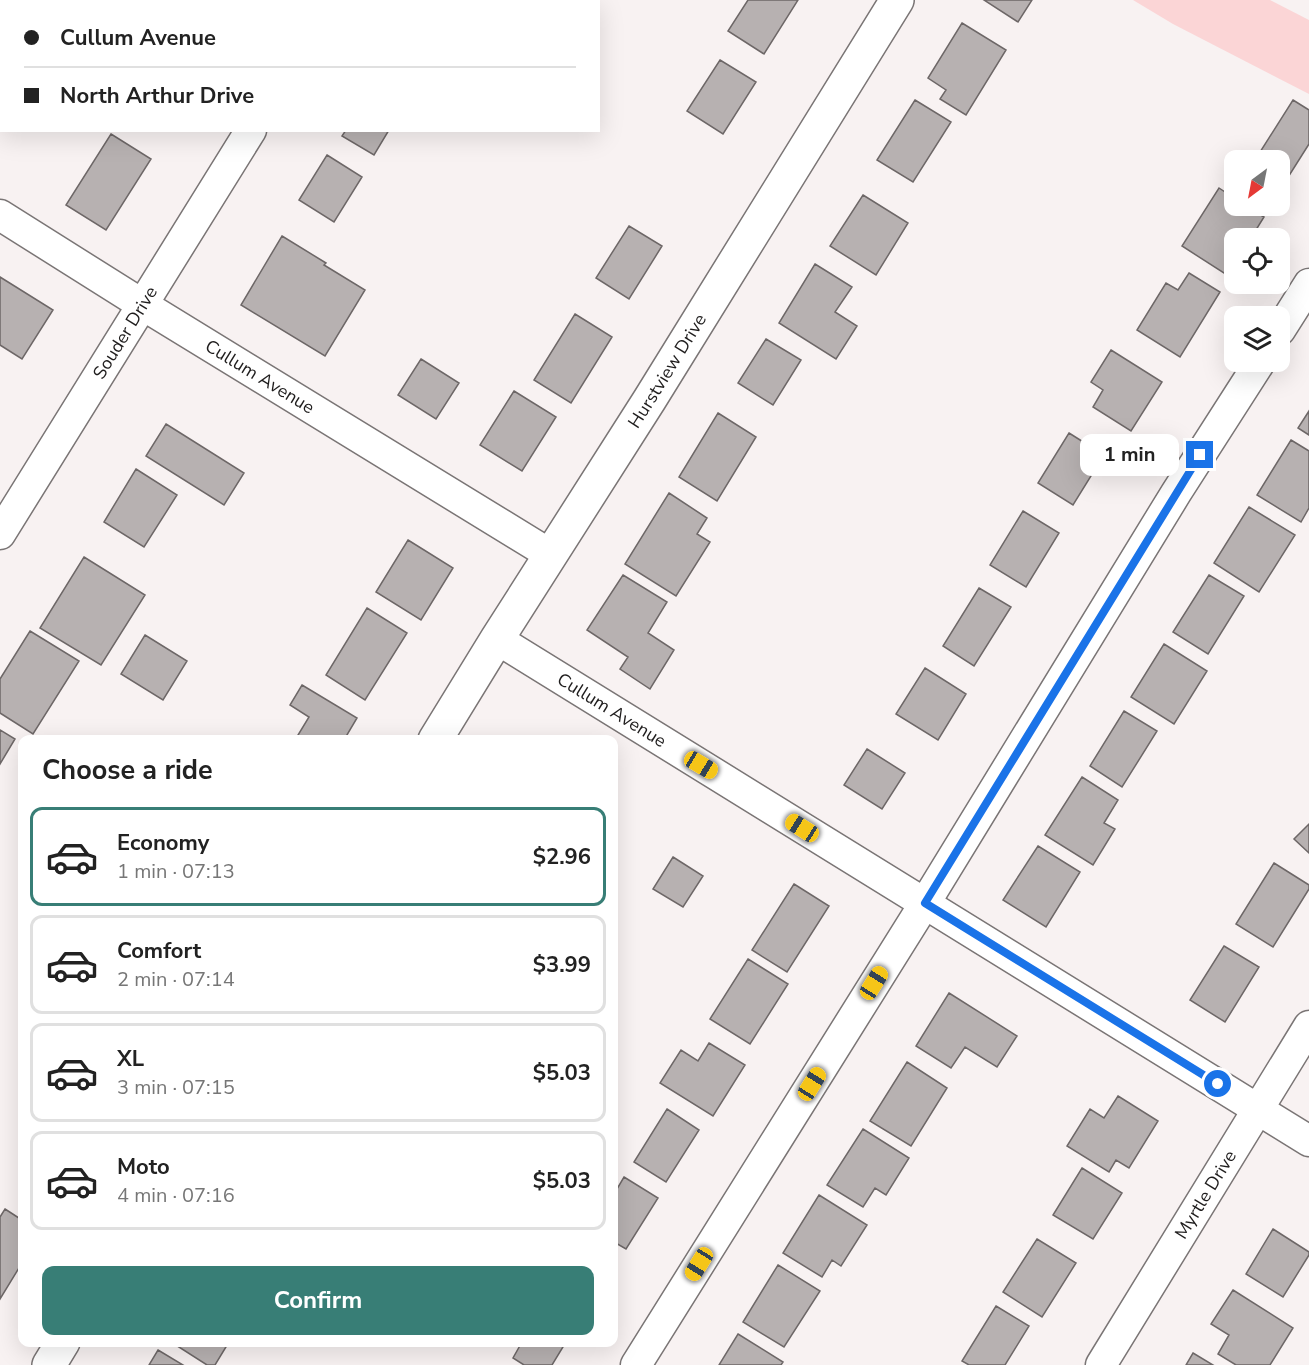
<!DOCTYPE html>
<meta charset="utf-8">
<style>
body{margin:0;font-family:"Nunito Sans",sans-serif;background:#f6f6f6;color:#222;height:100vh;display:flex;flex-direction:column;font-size:22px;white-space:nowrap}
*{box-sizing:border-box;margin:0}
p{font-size:20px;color:#767676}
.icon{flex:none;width:33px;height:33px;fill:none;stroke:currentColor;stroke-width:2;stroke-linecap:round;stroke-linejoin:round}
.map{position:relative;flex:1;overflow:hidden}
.side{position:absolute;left:18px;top:735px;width:600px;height:612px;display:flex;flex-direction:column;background:#fff;border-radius:12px;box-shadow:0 6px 24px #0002}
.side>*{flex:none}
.guide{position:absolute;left:0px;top:0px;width:600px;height:132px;box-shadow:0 6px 24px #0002;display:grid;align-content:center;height:132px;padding:0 24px;background:#fff}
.needle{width:39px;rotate:212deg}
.fabs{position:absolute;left:1224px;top:150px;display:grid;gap:12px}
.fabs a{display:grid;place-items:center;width:66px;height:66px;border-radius:12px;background:#fff;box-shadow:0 6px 24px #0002;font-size:30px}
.end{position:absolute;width:27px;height:27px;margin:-14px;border:8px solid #1a73e8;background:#fff;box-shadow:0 0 0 3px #fff}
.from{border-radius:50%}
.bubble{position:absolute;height:42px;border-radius:12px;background:#fff;box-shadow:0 6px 24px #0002;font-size:20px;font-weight:700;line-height:42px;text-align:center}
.car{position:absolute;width:18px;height:36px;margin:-18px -9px;border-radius:8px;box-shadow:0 0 4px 2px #0007;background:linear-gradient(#f5c518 24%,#345 0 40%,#f5c518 0 76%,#345 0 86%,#f5c518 0)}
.guide b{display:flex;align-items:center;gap:21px;height:57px;font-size:22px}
.guide b+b{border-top:2px solid #e0e0e0}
.guide i{width:15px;height:15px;background:#222}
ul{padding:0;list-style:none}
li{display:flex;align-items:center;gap:18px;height:99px;margin:0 12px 9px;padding:0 12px;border:3px solid #e0e0e0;border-radius:12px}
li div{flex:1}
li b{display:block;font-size:22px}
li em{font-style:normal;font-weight:700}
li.on{border-color:#387e76}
li>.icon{width:54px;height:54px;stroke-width:1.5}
h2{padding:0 24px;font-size:27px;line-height:72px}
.primary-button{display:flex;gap:12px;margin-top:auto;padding:12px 24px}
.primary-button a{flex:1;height:69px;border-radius:12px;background:#387e76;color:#fff;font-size:24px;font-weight:700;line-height:69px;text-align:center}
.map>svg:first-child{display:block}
.green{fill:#fbd5d6}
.building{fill:#b7b1b1;stroke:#6d6767;stroke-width:1.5}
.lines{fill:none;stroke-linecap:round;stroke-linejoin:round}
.street-casing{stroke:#7a7575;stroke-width:33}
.secondary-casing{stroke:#7a7575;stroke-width:36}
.street{stroke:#fff;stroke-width:30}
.secondary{stroke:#fff;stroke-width:33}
.route{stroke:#1a73e8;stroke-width:8}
.labels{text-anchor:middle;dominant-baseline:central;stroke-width:5;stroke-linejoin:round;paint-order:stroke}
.street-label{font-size:18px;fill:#1f1d1d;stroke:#fff}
</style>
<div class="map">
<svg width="1309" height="1365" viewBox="0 0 1309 1365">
<rect width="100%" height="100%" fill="#f8f2f2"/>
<!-- green -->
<path class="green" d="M1133 0H1270L1309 20V94L1173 24Z"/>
<!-- building -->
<path class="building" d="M748 0H798L764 54 728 31Z
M984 0H1032L1018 22Z
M962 23 1006 50 966 115 940 99 946 90 928 78Z
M720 60 756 82 723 134 687 111Z
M915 100 951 122 913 182 877 160Z
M1293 100 1309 110V144L1280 190V160H1255Z
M346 130H389L374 155 342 136Z
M111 134 151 159 106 230 66 205Z
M327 155 362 177 334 222 299 200Z
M1219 188 1234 198V206H1246L1264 217 1251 238H1234V263L1227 275 1182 246Z
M863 195 908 223 876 275 830 246Z
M629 226 662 246 629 299 596 278Z
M282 236 326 263 324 265 365 290 325 356 241 305Z
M815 264 852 287 835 312 857 326 836 359 779 323Z
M1189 273 1220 292 1180 357 1137 330 1166 283 1178 290Z
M0 277 53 310 22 359 0 345Z
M575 314 612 337 571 403 534 380Z
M766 339 801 360 773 405 738 383Z
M1111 350 1162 382 1131 431 1093 407 1103 390 1091 382Z
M421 359 459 383 436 419 398 395Z
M514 391 556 417 522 471 480 445Z
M1309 411V435L1298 428Z
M718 413 756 437 717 501 679 477Z
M166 424 244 473 224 505 146 456Z
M1069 433 1104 455 1073 505 1038 483Z
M1291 440 1309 451V508L1301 522 1257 495Z
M136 469 177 495 144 547 104 522Z
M669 493 707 518 697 534 710 542 676 596 625 564Z
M1249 507 1295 535 1259 592 1214 563Z
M1023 511 1059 533 1026 587 990 565Z
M408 540 453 568 421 620 376 592Z
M84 557 145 595 101 665 40 628Z
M623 575 667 602 648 633 674 650 650 689 620 669 628 657 587 630Z
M1209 575 1244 596 1208 654 1173 632Z
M979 588 1011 607 974 666 943 646Z
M367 608 407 633 365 700 326 675Z
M30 631 79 661 33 734 0 713V679Z
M145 635 187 661 163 700 121 674Z
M1164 644 1207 671 1174 724 1131 697Z
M925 668 966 694 938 740 896 714Z
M302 685 357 718 344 740H295L309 717 290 705Z
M1124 711 1157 731 1122 787 1090 766Z
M0 730 15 739 0 764Z
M867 749 905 773 882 809 844 785Z
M1082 777 1118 800 1104 823 1115 829 1093 865 1045 835Z
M1309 824V853L1294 839Z
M1038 846 1080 872 1046 927 1003 900Z
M673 857 703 876 683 907 653 889Z
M1274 863 1309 885V889L1273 947 1236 924Z
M794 884 829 906 787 972 752 950Z
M1224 946 1259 967 1225 1022 1190 1000Z
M748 959 788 984 750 1044 710 1019Z
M949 993 1017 1036 997 1067 965 1047 951 1068 916 1046Z
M709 1043 745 1065 713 1116 660 1083 681 1050 698 1061Z
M907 1062 947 1088 911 1146 870 1121Z
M1118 1096 1158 1121 1129 1168 1116 1160 1109 1172 1067 1146 1090 1109 1104 1118Z
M667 1109 699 1130 666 1182 634 1162Z
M863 1129 909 1158 886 1195 875 1188 863 1207 827 1185Z
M1082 1168 1122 1193 1093 1239 1053 1215Z
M624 1177 658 1198 626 1249 614 1242V1194Z
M819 1195 867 1225 841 1266 832 1260 822 1277 783 1253Z
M5 1209 22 1220V1263L0 1299V1217Z
M1273 1229 1309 1252V1255L1283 1297 1246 1274Z
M1037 1239 1076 1263 1042 1317 1003 1292Z
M778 1265 820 1291 784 1347 743 1322Z
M1233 1290 1293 1328 1270 1365H1236L1218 1354 1229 1335 1211 1324Z
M996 1306 1029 1326 1005 1365H969L962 1361Z
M738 1334 783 1362 781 1365H719Z
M171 1342H229L215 1365H207Z
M522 1342H566L552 1365H524L513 1358Z
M158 1350 183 1365H149Z
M1193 1353 1213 1365H1186Z"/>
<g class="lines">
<defs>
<g id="street">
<path d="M331 2 332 0"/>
<path id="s1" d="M0 215 143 305 551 555"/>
<path d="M1280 330 1309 284"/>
<path id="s2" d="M0 534 251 130"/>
<path id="s3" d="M497 639 1309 1141"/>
<path d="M636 1365 925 903 1176 493 1260 362"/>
<path id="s4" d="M1101 1365 1309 1026"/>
</g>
<g id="secondary">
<path id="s5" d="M435 740 497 639 650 399 897 0"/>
<path d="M49 1365 63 1342"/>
</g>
</defs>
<!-- street casing -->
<use href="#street" class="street-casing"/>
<!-- secondary casing -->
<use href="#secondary" class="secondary-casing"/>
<!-- street -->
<use href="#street" class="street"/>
<!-- secondary -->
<use href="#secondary" class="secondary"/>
</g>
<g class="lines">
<!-- route -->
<path class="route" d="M1200 455 925 903 1218 1084"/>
</g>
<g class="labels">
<!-- street labels -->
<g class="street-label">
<text stroke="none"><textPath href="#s2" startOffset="237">Souder Drive</textPath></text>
<text stroke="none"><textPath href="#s5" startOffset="436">Hurstview Drive</textPath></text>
<text stroke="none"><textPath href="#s1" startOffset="306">Cullum Avenue</textPath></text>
<text stroke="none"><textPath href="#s3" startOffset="135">Cullum Avenue</textPath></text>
<text stroke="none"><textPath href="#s4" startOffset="200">Myrtle Drive</textPath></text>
</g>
</g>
</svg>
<div class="fabs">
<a><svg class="needle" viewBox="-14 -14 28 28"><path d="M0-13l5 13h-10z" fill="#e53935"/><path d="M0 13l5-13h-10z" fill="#767676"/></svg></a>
<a><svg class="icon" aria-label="locate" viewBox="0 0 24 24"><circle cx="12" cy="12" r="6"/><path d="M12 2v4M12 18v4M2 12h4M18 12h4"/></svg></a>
<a><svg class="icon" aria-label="layers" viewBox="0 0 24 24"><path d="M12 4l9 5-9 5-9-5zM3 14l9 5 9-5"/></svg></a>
</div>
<i class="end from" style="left:1218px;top:1084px"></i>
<i class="end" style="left:1200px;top:455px"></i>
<div class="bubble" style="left:1080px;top:434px;width:99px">1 min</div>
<i class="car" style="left:701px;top:765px;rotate:121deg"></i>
<i class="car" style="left:802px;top:828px;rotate:302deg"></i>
<i class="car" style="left:874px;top:983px;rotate:32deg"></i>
<i class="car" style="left:812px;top:1084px;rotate:32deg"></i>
<i class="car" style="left:699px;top:1264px;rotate:212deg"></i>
<div class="guide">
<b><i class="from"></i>Cullum Avenue</b>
<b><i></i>North Arthur Drive</b>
</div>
<section class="side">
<h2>Choose a ride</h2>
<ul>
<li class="on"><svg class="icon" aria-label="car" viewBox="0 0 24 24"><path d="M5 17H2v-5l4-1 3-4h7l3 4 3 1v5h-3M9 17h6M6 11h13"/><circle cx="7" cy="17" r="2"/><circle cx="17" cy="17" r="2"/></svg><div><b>Economy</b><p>1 min · 07:13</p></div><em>$2.96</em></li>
<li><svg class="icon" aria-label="car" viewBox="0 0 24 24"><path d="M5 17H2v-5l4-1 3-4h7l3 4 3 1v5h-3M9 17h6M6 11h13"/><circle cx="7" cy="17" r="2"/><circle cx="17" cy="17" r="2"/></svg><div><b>Comfort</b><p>2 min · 07:14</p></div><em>$3.99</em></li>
<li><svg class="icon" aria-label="car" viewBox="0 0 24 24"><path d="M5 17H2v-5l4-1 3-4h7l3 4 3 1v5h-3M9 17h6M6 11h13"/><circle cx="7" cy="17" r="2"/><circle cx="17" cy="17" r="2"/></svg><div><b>XL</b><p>3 min · 07:15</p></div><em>$5.03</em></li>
<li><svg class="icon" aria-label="car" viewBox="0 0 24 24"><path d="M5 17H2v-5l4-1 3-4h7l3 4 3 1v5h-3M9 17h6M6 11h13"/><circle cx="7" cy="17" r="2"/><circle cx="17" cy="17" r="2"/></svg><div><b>Moto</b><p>4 min · 07:16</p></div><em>$5.03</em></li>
</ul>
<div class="primary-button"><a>Confirm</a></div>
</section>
</div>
